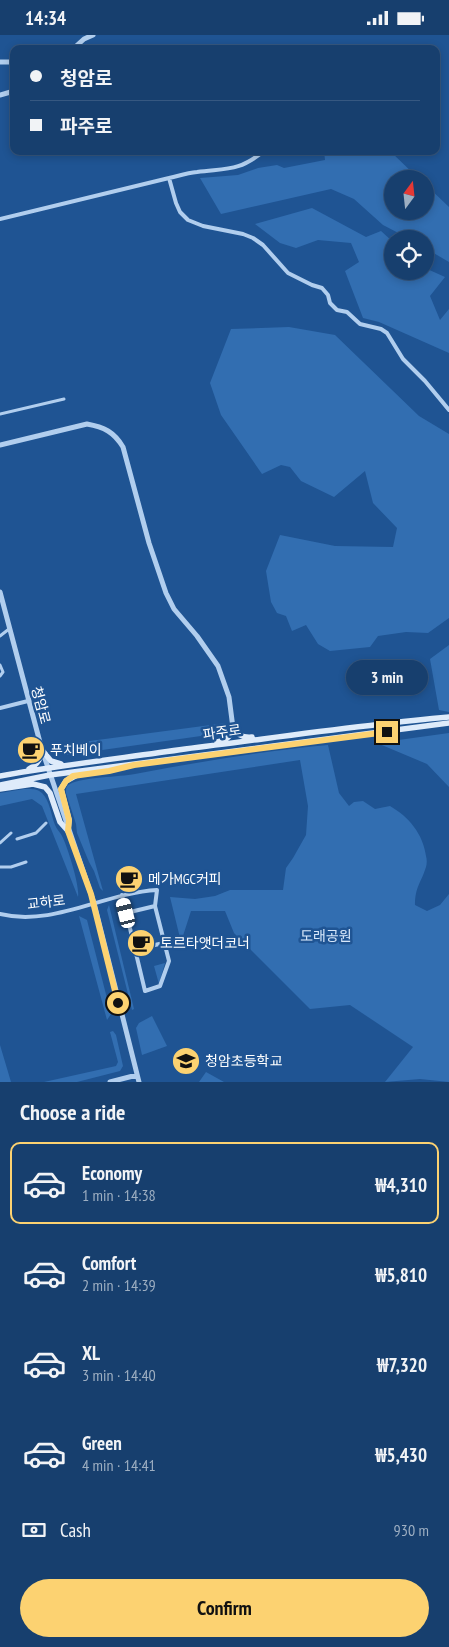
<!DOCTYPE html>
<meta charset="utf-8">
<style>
body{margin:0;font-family:"PT Sans Narrow","Noto Sans KR",sans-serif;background:#204673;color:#f1f3f6;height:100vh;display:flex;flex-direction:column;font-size:19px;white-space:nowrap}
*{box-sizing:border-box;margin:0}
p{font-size:16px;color:#9eafc2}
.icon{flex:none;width:28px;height:28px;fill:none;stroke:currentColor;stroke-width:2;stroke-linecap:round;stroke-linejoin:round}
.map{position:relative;height:1047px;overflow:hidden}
.drawer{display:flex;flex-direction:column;background:#173f6e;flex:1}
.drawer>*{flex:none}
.hud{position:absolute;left:10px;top:10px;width:430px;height:110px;border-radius:10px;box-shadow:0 2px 8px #0003,0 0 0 1px #365881;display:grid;align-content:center;height:110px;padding:0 20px;background:#173f6e}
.needle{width:32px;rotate:15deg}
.controls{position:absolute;left:384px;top:135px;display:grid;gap:10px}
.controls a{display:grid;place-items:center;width:50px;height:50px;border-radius:50%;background:#173f6e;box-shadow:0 2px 8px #0003,0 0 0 1px #365881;font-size:25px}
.end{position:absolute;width:22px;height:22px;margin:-11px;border:6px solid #fcd271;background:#111;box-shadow:0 0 0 2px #111}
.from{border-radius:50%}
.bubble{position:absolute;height:35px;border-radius:18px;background:#173f6e;box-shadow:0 2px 8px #0003,0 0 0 1px #365881;font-size:16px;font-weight:800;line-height:35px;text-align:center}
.car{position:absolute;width:15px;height:30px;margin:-15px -8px;border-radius:6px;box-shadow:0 0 4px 1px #0007;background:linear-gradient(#fff 24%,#345 0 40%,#fff 0 76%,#345 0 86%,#fff 0)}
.hud b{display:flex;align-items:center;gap:18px;height:48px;font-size:19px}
.hud b+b{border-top:1px solid #365881}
.hud i{width:12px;height:12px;background:#f1f3f6}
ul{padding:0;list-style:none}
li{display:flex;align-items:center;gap:15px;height:82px;margin:0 10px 8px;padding:0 10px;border:2px solid transparent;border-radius:10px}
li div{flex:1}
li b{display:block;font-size:19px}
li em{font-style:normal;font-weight:800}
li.current{border-color:#fcd271}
li>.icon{width:45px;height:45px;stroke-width:1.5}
h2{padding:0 20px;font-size:22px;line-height:60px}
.pay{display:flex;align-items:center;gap:12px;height:55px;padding:0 20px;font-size:19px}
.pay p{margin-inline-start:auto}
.primary-button{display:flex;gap:10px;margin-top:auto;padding:10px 20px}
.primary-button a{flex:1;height:58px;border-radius:30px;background:#fcd271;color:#111;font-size:20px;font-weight:800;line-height:58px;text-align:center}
.status{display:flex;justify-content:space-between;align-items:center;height:35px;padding:0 25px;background:#173f6e;direction:ltr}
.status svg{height:14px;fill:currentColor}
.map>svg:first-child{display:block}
.green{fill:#326eb1}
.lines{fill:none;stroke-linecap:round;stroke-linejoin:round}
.pedestrian{stroke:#b1ceee;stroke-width:3}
.minor{stroke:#b1ceee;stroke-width:4}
.tertiary{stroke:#b1ceee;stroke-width:5}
.secondary{stroke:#deebfa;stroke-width:5.5}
.route{stroke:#fcd271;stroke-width:6}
.labels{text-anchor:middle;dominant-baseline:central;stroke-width:5;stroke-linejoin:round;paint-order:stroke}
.street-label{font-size:14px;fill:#fff;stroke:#1f5493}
.poi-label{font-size:14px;fill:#fff;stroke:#1f5493;text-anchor:start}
.park-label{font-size:14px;fill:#d7e7fa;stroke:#1f5493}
</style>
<div class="status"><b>14:34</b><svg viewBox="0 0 49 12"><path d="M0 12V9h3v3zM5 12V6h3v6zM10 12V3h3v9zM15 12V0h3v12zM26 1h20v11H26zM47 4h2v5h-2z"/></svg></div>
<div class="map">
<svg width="449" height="1047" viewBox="0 0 449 1047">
<rect width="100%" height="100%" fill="#1f5493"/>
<!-- green -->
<path class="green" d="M324 116H390L419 144H392V176H425V149L449 172V227L425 213V204H410L383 190 354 164 331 154 221 179 200 143 238 140 258 133 277 130 284 133 325 125Z
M312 173 366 202 381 196 392 206V236H425V233L445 242 430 261 440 285 449 274V318L379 287 363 283 345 236 359 227 351 208 318 205 296 213 280 208 255 189Z
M289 292 335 300 419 381 449 399V583L428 598 406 597 378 601 370 612 330 616 318 609 306 590 292 596 286 581 277 578 271 567 266 536 280 500 335 511 393 512 397 493 373 468 365 436 334 462 301 446 290 432 281 430 262 439 221 380 210 348 231 294Z
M449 610V677L439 675 430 624Z
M226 688V693L222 698 67 720 57 718 52 711Z
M449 698V752L427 729 377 708Z
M328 710 339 758 349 771 354 767 363 766 375 774 390 771C409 782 423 799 426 821 427 825 427 828 426 832 421 848 415 852 415 870L427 876 440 870 449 859V1047L420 1044 385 1047 413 1012 350 970 310 974 234 898 225 876H191L181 907 170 862 195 864 215 861 230 855H283L286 833 293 823 306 800 308 771 300 725 76 759 103 856 100 853 94 836 89 827 77 798 76 789 66 758C66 753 66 751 70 749 82 742 120 742 135 739 199 727 263 716 328 710Z
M24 754C30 754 37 753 42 758 50 766 51 780 55 790 57 795 61 798 63 803 68 814 80 851 78 862L42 771 32 764 0 771V758Z
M109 870 134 974 132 975 107 875Z
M79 881 87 885 111 979 107 985Z
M165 928 159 949 154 931Z
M152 981 167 1011 142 1020 136 993 139 988Z
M113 996 116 1000 123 1031 120 1036 77 1047H44L116 1031 118 1027 110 997Z
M0 1010 11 1047H0Z
M206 1037 224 1047H199Z"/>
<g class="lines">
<!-- pedestrian -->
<path class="pedestrian" d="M0 379 64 364
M0 601 9 594
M0 630 3 637 0 641
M17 804 36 798 46 788
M0 808 11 798
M0 832H11L26 827"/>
<!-- minor -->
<path class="minor" d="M169 143 176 168 180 177 188 185 203 191 243 199 253 203 263 210 288 238 312 250 322 253 328 260 330 268 337 275 347 277 360 289 381 294 387 298 403 324 425 346 449 375
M0 184 169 143C178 141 187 138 197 137 227 133 238 137 264 116
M0 673 28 666
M126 878 155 871
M0 879C53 892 104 858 157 855L155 871 169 926 160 951 145 956 122 860
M136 914 164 908"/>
<!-- tertiary -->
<path class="tertiary" d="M73 14 84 4 93 0
M0 27H14
M0 60 14 56
M0 410 87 389C104 392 114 397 123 412L149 508 166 558 174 574 197 601 218 631 229 662 233 693
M0 557 42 715 94 868 139 1047
M110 1047 137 1040"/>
<!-- secondary -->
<path class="secondary" d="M233 693C237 700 243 703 252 702
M217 707C225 706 231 701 233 693
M42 715 51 726 61 729
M29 734C37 730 41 724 42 715
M0 741C61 730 123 723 185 714 273 703 360 690 449 682
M0 750 50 740 449 688
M0 754 33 749 45 752 50 758 60 787 68 796
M68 796 69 785 61 754 66 746 77 740"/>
</g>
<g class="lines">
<!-- route -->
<path class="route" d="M118 968 91 859 68 796 69 785 61 754 66 746 73 741 109 736 134 730 387 697"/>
</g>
<!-- icons -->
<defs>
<symbol id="cafe-disc" viewBox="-11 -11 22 22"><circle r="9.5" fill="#fcd271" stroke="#1f5493"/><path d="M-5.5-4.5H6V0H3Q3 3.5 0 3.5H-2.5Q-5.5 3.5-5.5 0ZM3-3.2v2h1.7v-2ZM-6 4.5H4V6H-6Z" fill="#111"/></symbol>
<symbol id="school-disc" viewBox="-11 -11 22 22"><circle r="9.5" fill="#fcd271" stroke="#1f5493"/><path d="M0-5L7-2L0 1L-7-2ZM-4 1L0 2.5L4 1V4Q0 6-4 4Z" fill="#111"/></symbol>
</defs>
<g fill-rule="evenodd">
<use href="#cafe-disc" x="15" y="699" width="32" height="32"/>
<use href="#cafe-disc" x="113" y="828" width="32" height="32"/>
<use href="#cafe-disc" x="125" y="892" width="32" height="32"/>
<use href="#school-disc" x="170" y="1010" width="32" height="32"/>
</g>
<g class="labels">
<!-- street labels -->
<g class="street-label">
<text transform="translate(41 670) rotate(75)">청암로</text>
<text transform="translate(222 697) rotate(-8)">파주로</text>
<text transform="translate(46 867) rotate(-7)">교하로</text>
</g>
<!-- poi labels -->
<g class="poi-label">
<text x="50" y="715">푸치베이</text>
<text x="148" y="844">메가MGC커피</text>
<text x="160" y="908">토르타앳더코너</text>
<text x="205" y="1026">청암초등학교</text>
</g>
<!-- park labels -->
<g class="park-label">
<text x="326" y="901">도래공원</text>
</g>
</g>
</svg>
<div class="controls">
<a><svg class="needle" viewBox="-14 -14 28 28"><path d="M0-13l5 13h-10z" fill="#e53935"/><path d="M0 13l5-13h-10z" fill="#9eafc2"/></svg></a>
<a><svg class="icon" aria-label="locate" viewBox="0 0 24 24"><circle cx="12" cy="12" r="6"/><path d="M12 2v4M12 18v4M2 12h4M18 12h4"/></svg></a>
</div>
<i class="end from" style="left:118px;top:968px"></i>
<i class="end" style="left:387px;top:697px"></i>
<div class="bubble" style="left:346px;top:625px;width:82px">3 min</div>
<i class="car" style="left:126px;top:878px;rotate:346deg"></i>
<div class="hud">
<b><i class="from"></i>청암로</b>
<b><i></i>파주로</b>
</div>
</div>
<section class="drawer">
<h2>Choose a ride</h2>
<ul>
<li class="current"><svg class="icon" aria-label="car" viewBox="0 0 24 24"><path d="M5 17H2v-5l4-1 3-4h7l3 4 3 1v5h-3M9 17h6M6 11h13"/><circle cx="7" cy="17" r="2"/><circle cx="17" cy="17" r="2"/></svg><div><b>Economy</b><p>1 min · 14:38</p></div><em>₩4,310</em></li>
<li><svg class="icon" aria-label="car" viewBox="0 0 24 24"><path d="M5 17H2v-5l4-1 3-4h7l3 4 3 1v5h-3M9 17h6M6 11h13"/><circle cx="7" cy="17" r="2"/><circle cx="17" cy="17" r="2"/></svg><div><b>Comfort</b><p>2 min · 14:39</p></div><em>₩5,810</em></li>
<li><svg class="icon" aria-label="car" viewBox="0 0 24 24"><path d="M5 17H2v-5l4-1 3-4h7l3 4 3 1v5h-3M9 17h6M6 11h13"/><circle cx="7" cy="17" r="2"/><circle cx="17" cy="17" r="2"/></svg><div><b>XL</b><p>3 min · 14:40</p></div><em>₩7,320</em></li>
<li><svg class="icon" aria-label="car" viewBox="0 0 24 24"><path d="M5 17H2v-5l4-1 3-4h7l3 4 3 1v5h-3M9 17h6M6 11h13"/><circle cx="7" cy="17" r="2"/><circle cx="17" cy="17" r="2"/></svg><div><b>Green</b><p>4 min · 14:41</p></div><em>₩5,430</em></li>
</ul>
<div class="pay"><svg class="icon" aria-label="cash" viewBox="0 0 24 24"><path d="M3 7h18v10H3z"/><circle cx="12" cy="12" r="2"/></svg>Cash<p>930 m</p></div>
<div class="primary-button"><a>Confirm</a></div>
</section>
